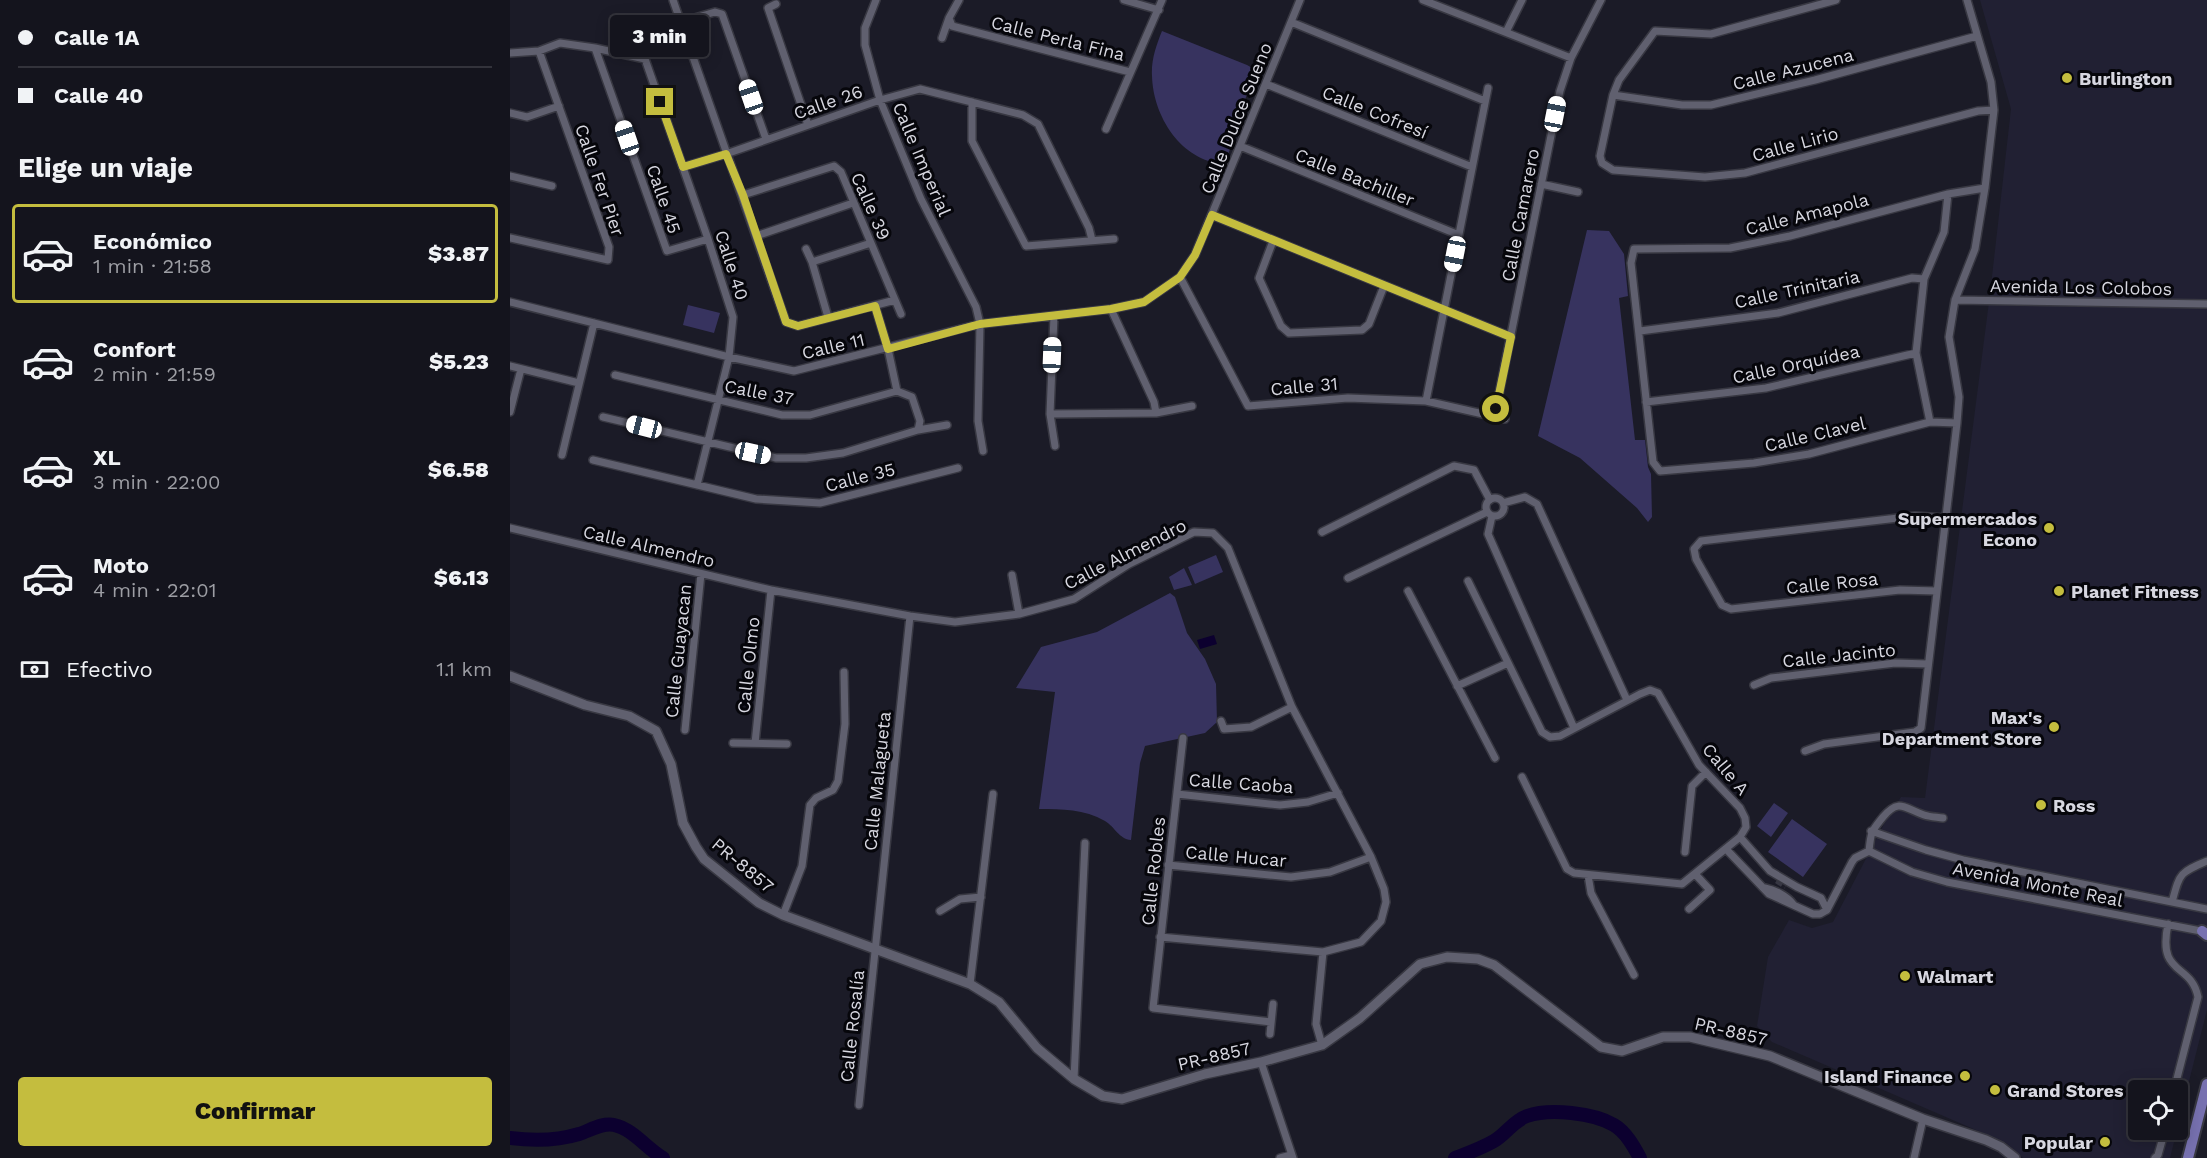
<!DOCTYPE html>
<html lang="es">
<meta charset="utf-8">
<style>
body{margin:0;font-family:"Work Sans",sans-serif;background:#21212a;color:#f1f3f6;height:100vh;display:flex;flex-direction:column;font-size:22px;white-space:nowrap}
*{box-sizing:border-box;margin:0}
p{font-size:20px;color:#9d9ea4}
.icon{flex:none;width:33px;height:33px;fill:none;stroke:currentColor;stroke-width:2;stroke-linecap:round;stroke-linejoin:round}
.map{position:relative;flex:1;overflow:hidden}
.drawer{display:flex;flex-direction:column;background:#14141d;width:510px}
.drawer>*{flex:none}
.banner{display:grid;align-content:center;height:132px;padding:0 18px;background:#14141d}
.fabs{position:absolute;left:1618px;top:1080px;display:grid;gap:12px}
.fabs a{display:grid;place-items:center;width:60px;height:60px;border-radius:6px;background:#14141d;box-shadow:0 3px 15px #0003,0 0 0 2px #33333b;font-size:30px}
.end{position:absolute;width:27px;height:27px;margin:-14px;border:8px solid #c4bd3e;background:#111;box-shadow:0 0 0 3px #111}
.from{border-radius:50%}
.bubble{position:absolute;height:42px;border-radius:6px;background:#14141d;box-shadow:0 3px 15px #0003,0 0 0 2px #33333b;font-size:20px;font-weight:800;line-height:42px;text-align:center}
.car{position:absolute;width:18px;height:36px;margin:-18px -9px;border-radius:8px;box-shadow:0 0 4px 2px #0007;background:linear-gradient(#fff 24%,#345 0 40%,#fff 0 76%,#345 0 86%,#fff 0)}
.banner b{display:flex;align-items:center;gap:21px;height:57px;font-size:22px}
.banner b+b{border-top:2px solid #33333b}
.banner i{width:15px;height:15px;background:#f1f3f6}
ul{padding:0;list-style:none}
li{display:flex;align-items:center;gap:18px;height:99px;margin:0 12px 9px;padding:0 6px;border:3px solid transparent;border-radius:6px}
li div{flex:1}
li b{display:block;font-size:22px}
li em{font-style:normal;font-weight:800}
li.on{border-color:#c4bd3e}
li>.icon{width:54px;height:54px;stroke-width:1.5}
h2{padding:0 18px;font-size:27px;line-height:72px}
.pay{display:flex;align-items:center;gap:15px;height:66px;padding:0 18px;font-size:22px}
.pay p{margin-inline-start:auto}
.action{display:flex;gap:12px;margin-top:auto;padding:12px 18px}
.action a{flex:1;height:69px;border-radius:6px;background:#c4bd3e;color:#111;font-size:24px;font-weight:800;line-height:69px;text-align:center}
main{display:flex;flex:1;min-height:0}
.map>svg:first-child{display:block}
.built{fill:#212033}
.green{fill:#37335f}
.water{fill:#0c002f}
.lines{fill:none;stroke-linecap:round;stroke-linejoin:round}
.river{stroke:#0c002f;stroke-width:14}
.street-tunnel{stroke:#373743;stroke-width:7;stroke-dasharray:7 3.5;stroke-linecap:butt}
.street-casing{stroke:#383842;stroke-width:10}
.secondary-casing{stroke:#383842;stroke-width:12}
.primary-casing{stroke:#383842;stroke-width:14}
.street{stroke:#60606f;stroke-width:7}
.secondary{stroke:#60606f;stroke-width:9}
.primary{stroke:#7771b0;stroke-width:10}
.route{stroke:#c4bd3e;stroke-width:8}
.poi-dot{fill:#c4bd3e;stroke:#06060b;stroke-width:2}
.labels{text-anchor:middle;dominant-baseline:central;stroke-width:6;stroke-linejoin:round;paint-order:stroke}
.street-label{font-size:18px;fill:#d7d7e0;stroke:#06060b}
.poi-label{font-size:18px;font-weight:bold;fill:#d7d7e0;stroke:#06060b;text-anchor:start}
</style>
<main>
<section class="drawer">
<div class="banner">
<b><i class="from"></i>Calle 1A</b>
<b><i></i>Calle 40</b>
</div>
<h2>Elige un viaje</h2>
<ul>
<li class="on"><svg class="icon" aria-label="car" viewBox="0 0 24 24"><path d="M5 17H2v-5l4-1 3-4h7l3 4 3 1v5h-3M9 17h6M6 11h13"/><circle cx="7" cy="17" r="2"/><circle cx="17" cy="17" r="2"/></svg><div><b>Económico</b><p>1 min · 21:58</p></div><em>$3.87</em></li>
<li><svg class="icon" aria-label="car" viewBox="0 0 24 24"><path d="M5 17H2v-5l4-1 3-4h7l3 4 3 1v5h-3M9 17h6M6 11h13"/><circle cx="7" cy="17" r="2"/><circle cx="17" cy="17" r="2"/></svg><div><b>Confort</b><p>2 min · 21:59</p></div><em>$5.23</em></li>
<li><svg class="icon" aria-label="car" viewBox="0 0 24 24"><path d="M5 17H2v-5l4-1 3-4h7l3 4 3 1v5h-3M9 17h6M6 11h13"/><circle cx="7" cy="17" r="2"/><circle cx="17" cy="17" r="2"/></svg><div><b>XL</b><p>3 min · 22:00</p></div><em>$6.58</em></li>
<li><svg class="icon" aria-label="car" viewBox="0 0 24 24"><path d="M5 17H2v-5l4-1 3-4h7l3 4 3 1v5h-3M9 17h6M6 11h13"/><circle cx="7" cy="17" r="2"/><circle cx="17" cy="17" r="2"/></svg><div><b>Moto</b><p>4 min · 22:01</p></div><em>$6.13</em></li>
</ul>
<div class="pay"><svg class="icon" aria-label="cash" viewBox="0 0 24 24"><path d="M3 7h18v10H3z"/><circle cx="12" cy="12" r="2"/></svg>Efectivo<p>1.1 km</p></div>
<div class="action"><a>Confirmar</a></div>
</section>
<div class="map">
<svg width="1697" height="1158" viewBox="0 0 1697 1158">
<rect width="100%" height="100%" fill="#1b1b27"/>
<!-- built -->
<path class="built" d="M1470 0H1697V1010L1668 1125V1090H1629V1130H1667L1660 1158H1513L1496 1143 1262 1042 1247 1026 1258 957 1279 920 1302 928 1323 922 1374 824 1391 797 1415 798 1480 294 1501 109Z"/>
<!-- green -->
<path class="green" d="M652 31 737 65 744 69V77L730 112 734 115 714 164C671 161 643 116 642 76 641 60 646 46 652 31Z
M1077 230 1099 231 1114 254 1118 296 1109 298 1125 440H1135L1138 467 1141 474 1142 517 1138 522 1127 508 1070 458 1028 436Z
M178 305 210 313 204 333 173 325Z
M706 555 713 572 685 584 678 567Z
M674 568 682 585 664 590 659 577Z
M660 593 665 597 677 633 695 659 706 684 707 722 695 733 635 746 630 763 621 840C609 839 605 827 595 821 574 809 552 809 529 809L545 692 506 688 531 647 587 632Z
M1264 803 1278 813 1261 837 1247 826Z
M1282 819 1317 844 1293 877 1258 852Z"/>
<!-- water -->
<path class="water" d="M704 635 707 644 690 649 687 640Z"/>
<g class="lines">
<!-- river -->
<path class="river" d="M0 1138C23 1141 46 1141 69 1134 79 1131 93 1122 104 1125 123 1129 136 1148 153 1158
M945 1158C958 1153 972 1148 984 1141 996 1134 1003 1121 1017 1116 1040 1108 1084 1113 1104 1125 1116 1132 1124 1147 1130 1158"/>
<!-- street-tunnel -->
<path class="street-tunnel" d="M1267 880 1276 886"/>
<defs>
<path id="street" d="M163 0 276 322 288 326 385 300
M366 0 355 28V45L370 100 411 199 466 307 470 324 468 421 473 451
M614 0 649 10
M913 0 1061 58
M1326 0 1201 34 1145 31 1109 80 1103 95 1090 156 1092 163 1103 170 1195 177 1235 173 1468 111 1484 110
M266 4 258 8 298 125
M439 18 442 26 620 72
M171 22 205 12 212 14 256 139
M781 22 975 101
M996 32 1012 0
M432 38 439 18 449 0
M85 48 157 251 198 239
M0 53 29 51 50 43 85 48 135 59 198 239 223 317 219 357 187 485
M756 84 962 167
M1103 95 1172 105H1201L1305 80 1467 36
M462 102V141L516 246 604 239
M0 113 17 117 49 106
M596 129 652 0
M730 146 949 235
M173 167 216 154 370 100 410 89 513 115 528 124 579 228 582 240
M0 176 42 186
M1031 184 1068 192
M233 195 324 166 331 172 391 314
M702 215 1001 337
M246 236 343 203
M0 238 98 260 99 247 29 51
M763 241 749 278 771 326 779 333 852 330 859 324 874 286
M296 249 302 262 318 317
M302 262 361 243
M670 277 738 406 838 398 916 401 995 419
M1445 300 1697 304
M0 302 219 357 284 371 470 324 601 309 634 302 670 277 685 255 790 0
M601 309 644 402 646 413
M544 316 540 414 545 446
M1130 331 1268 313 1402 278 1414 279
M0 366 69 383
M105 375 272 415H300L387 391
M916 401 978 88
M1136 402 1256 388 1406 353
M986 409 1050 91 1061 58 1091 0
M0 412 11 369
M540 414 646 413 682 406
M93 417 266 458H296L333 453 408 430 410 421 402 397 387 391 378 349 365 306
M1420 422 1406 353 1414 279 1434 232 1438 194
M1447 423 1420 422 1299 454 1244 463 1150 471 1143 462 1121 263 1124 249 1220 248 1280 236 1438 194 1475 188
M408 430 437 425
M52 455 84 323
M83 460 246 499 310 503 448 468
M976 507a9 9 0 1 1 18 0a9 9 0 1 1-18 0Z
M993 503 1015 497 1027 504 1117 700
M982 516 978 534 1064 728
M0 528 261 590 400 616 445 622 509 614 564 599 619 564 684 532 703 533 718 548 782 707 861 857 874 889 876 902 871 921 851 942 813 952 650 937
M812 532 944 466 964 470 980 500
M502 575 509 614
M838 578 977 512
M958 581 1032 732 1040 737 1050 736 1130 694 1140 690 1148 693 1189 765 1230 808 1235 818 1236 827 1230 837 1172 884 1064 873 1057 869 1012 777
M898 591 985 758
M1427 591 1390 590 1221 609 1212 605 1186 559 1184 549 1191 541 1405 516 1435 518
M1244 685 1261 678 1385 663 1418 664
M947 686 998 663
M711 721 714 729 741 727 782 707
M175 730 191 574
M673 738 643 1008 761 1022
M223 743 277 744
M245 743 261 590
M1295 751 1314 744 1405 732 1411 728 1447 423 1449 397 1439 337 1445 300 1465 249 1475 188 1484 110 1481 82 1457 0
M667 794 770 805 798 802 828 793
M1361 831 1416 850 1453 860 1697 909
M1230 837 1260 871 1287 887 1311 898 1317 910
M1216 849 1259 894 1303 914H1310L1317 910
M1359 851 1402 872 1437 882 1696 932
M1359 851C1361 831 1361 832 1373 817 1389 798 1394 808 1414 815 1420 817 1426 817 1433 818
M1175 852 1182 786 1196 772
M658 865 781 877 820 872 861 857
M1078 875 1081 893 1124 975
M1255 888C1265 890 1277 896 1283 904
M1662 902C1670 873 1669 873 1697 861
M1179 909 1200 890 1186 875
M1317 910 1342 862 1345 858 1359 851
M430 911 450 899 471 897
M273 915 292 866 300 805 306 798 323 790 328 781 335 724 334 672
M1658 924C1647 977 1681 962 1688 997L1664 1090
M460 984 483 794
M760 1034 763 1004
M812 1045 806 1024 813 952
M751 1062 783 1158
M564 1079 575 843
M349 1105 400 616
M770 1158 781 1155
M1404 1158 1413 1119
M1645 1158 1648 1155 1655 1130"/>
<path id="secondary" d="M0 676 75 705 119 716 146 731 161 764 173 823 186 847 194 859 249 903 273 915 460 984 489 1002 527 1048 564 1079 593 1096 612 1099 695 1074 751 1062 812 1045 850 1018 910 964 937 957 968 959 984 965 1091 1047 1112 1051 1153 1037H1180L1260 1056 1413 1119 1476 1140 1491 1147 1505 1158"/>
<path id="primary" d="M1692 931 1697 935
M1678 1158 1697 1084"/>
</defs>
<!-- street casing -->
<use href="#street" class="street-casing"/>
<!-- secondary casing -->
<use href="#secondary" class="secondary-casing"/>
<!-- primary casing -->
<use href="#primary" class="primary-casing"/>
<!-- street -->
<use href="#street" class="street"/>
<!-- secondary -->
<use href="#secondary" class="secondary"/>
<!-- primary -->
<use href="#primary" class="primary"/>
</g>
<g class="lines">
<!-- route -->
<path class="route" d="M150 102 173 167 216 154 233 195 276 322 288 326 365 306 378 349 470 324 601 309 634 302 670 277 685 255 702 215 1001 337 986 409"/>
</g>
<!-- markers -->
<g class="poi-dot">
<circle cx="1557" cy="78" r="6"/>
<circle cx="1539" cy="528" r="6"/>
<circle cx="1549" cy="591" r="6"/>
<circle cx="1544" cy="727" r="6"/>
<circle cx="1531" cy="805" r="6"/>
<circle cx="1395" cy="976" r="6"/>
<circle cx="1455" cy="1076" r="6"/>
<circle cx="1485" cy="1090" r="6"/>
<circle cx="1595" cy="1142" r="6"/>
</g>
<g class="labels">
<!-- street labels -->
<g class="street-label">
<text transform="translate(548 38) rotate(14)">Calle Perla Fina</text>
<text transform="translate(1283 69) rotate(-14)">Calle Azucena</text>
<text transform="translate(318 102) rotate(-19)">Calle 26</text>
<text transform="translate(865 112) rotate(22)">Calle Cofresí</text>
<text transform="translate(726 118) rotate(-68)">Calle Dulce Sueno</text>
<text transform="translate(1285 144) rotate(-15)">Calle Lirio</text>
<text transform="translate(412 159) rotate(67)">Calle Imperial</text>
<text transform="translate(845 177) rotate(22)">Calle Bachiller</text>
<text transform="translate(90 180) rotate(71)">Calle Fer Pier</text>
<text transform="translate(154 199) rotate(71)">Calle 45</text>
<text transform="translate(361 206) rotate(66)">Calle 39</text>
<text transform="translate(1297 214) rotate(-14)">Calle Amapola</text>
<text transform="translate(1010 215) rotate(-79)">Calle Camarero</text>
<text transform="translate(222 265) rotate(72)">Calle 40</text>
<text transform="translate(1571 287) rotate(1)">Avenida Los Colobos</text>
<text transform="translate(1287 289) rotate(-12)">Calle Trinitaria</text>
<text transform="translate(323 346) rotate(-13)">Calle 11</text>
<text transform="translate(1286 364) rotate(-12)">Calle Orquídea</text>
<text transform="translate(794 386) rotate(-5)">Calle 31</text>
<text transform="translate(249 392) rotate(11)">Calle 37</text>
<text transform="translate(1305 434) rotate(-13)">Calle Clavel</text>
<text transform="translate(350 477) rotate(-14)">Calle 35</text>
<text transform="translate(139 546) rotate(13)">Calle Almendro</text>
<text transform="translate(615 554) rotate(-27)">Calle Almendro</text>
<text transform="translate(1322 583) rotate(-6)">Calle Rosa</text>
<text transform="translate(168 651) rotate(-84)">Calle Guayacan</text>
<text transform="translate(1329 655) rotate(-6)">Calle Jacinto</text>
<text transform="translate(238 665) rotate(-84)">Calle Olmo</text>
<text transform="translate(1216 769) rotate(50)">Calle A</text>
<text transform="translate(367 781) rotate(-84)">Calle Malagueta</text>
<text transform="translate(731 783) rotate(4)">Calle Caoba</text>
<text transform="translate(726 856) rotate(5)">Calle Hucar</text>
<text transform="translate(233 865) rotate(40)">PR-8857</text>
<text transform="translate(643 871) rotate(-84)">Calle Robles</text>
<text transform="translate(1528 884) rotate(11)">Avenida Monte Real</text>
<text transform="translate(342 1026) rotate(-84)">Calle Rosalía</text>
<text transform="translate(1221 1031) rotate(13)">PR-8857</text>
<text transform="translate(704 1056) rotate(-13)">PR-8857</text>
</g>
<!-- poi labels -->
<g class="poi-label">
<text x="1569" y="78">Burlington</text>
<text x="1527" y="518" text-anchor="end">Supermercados<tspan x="1527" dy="21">Econo</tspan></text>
<text x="1561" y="591">Planet Fitness</text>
<text x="1532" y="717" text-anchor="end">Max's<tspan x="1532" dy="21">Department Store</tspan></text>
<text x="1543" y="805">Ross</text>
<text x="1407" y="976">Walmart</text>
<text x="1443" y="1076" text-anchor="end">Island Finance</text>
<text x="1497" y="1090">Grand Stores</text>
<text x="1583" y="1142" text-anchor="end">Popular</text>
</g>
</g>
</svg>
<div class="fabs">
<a><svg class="icon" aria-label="locate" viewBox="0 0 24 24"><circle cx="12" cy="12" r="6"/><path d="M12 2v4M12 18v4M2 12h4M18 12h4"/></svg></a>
</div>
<i class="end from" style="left:986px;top:409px"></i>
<i class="end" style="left:150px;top:102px"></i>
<div class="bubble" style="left:100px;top:15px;width:99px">3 min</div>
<i class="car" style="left:241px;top:97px;rotate:341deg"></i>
<i class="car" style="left:1045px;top:114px;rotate:11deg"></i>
<i class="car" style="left:117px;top:138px;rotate:341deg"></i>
<i class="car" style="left:945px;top:254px;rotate:191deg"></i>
<i class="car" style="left:542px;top:355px;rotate:2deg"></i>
<i class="car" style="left:134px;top:427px;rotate:284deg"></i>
<i class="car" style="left:243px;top:453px;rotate:102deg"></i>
</div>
</main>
